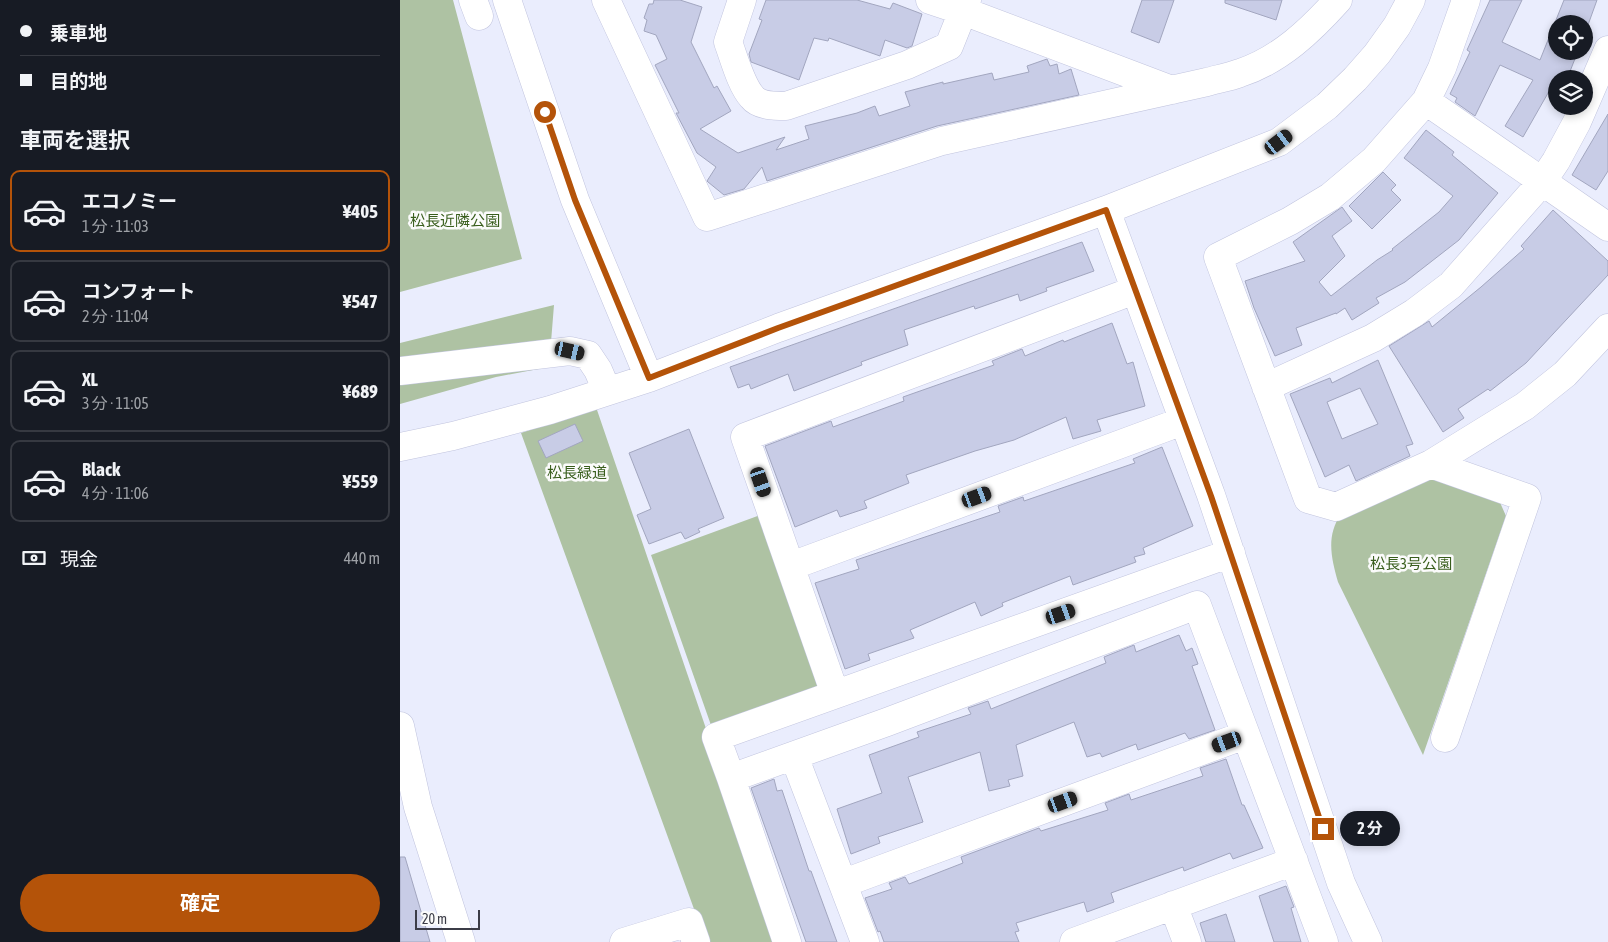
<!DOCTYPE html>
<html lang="ja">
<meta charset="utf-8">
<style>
body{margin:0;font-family:"Asap Condensed","Noto Sans JP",sans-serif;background:#20242c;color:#f1f3f6;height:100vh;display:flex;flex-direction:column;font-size:19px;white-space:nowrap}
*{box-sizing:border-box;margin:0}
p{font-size:16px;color:#9ea1a6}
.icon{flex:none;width:28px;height:28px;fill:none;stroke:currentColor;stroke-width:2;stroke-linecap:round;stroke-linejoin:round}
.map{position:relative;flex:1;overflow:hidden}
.drawer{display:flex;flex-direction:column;background:#171b24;width:400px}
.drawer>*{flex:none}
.guide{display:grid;align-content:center;height:110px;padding:0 20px;background:#171b24}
.buttons{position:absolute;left:1148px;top:15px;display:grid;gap:10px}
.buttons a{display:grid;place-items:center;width:45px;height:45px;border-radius:50%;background:#171b24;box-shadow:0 2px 8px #0003;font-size:25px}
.scale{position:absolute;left:15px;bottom:12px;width:65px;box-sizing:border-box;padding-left:5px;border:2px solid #3b3c47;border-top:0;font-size:14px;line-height:18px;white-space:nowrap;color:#3b3c47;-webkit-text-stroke:4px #fbfbfb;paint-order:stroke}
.end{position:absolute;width:22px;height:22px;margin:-11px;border:6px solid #b45309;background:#fff;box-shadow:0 0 0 2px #fff}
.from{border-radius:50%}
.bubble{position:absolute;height:35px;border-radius:18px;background:#171b24;box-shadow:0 2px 8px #0003;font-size:16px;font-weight:700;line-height:35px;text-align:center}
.car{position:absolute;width:15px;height:30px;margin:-15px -8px;border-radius:6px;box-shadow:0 0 4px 1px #0007;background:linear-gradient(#222 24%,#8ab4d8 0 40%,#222 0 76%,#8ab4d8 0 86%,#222 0)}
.guide b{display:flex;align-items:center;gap:18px;height:48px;font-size:19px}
.guide b+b{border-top:1px solid #363941}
.guide i{width:12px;height:12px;background:#f1f3f6}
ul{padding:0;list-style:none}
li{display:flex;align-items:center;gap:15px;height:82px;margin:0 10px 8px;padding:0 10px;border:2px solid #363941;border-radius:10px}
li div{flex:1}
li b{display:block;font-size:19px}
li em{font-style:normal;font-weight:700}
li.on{border-color:#b45309}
li>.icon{width:45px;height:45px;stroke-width:1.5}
h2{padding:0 20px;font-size:22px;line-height:60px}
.pay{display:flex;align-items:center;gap:12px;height:55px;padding:0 20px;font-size:19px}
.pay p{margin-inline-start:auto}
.action{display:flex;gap:10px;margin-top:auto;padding:10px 20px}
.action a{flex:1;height:58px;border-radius:30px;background:#b45309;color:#fff;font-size:20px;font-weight:700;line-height:58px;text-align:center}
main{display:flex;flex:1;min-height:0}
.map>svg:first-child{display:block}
.green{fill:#aec2a3}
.building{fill:#c8cce6;stroke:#a2a6bf;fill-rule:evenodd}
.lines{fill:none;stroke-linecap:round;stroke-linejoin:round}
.minor-casing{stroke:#c1c4de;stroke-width:29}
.minor{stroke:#fff;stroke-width:28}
.route{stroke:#b45309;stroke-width:6}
.labels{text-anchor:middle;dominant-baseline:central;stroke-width:5;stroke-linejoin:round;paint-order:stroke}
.park-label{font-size:15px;fill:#395e1d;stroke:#fbfbfb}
</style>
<main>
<section class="drawer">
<div class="guide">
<b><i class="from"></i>乗車地</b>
<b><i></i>目的地</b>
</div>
<h2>車両を選択</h2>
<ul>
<li class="on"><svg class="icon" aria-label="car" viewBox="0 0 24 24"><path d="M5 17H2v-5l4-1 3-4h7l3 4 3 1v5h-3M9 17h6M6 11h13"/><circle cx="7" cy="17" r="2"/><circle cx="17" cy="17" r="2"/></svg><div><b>エコノミー</b><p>1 分 · 11:03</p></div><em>¥405</em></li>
<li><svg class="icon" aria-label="car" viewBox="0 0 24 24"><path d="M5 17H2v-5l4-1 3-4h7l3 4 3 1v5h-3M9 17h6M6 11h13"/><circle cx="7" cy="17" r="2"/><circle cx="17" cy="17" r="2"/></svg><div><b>コンフォート</b><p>2 分 · 11:04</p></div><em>¥547</em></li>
<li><svg class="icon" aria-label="car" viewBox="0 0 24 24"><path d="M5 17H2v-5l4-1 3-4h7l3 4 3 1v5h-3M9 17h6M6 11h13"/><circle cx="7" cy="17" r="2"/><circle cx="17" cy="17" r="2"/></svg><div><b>XL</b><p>3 分 · 11:05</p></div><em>¥689</em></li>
<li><svg class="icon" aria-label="car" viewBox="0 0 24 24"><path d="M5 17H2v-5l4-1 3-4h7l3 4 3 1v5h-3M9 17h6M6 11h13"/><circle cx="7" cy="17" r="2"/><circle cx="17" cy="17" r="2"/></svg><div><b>Black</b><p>4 分 · 11:06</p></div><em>¥559</em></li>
</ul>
<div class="pay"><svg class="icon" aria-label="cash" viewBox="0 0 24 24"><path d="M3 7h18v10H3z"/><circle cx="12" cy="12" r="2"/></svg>現金<p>440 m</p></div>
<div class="action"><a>確定</a></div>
</section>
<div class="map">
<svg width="1208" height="942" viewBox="0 0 1208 942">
<rect width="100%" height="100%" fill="#eaedfd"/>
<!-- green -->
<path class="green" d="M0 0H53L122 259 0 292Z
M154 305 149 367 96 377 0 404V343Z
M196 407 379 942H306L121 433Z
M1029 474 1098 498 1106 516 1023 755 938 582C931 557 926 536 941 514Z
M363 514 424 688 312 728 251 555Z"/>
<!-- building -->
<path class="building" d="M254 0H280L302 7 291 42 314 88 317 86 331 111 300 129 338 153 385 137 376 150 409 139 405 126 457 113 475 106 479 116 510 106 505 92 543 82V84L592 73 594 80 629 72 627 66 647 59 650 66 657 64 659 74 671 69 679 95 537 126 367 181 362 167 344 189 324 195 308 182 307 181 316 167 297 153 276 113H279L255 65 267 59 256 35 244 31 247 20 244 18 249 4H253Z
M366 0H457L490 9 493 3 522 14 512 46 507 48 485 40 480 56 429 38 428 41 414 38 399 80 351 62 349 54 362 20 359 19Z
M742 0H774L759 43 731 32Z
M825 0H882L876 20 825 3Z
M1090 0H1122L1102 42 1140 60 1164 0H1197L1184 36V24H1156V51H1178L1167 79H1156L1123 137 1105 126 1133 80 1100 65 1075 116 1055 102 1057 98 1050 94 1070 52 1067 50Z
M1208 114V171L1196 190 1172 175Z
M1026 130 1054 152 1052 155 1098 193 1059 240 1005 282 976 298 979 303 952 320 945 308 936 314V313L896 328 902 345 875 356 854 308 845 281 905 261 893 242 942 207 952 221 932 236 945 256 919 282 931 296 977 260 993 250 992 249 1039 212 1053 196 1004 158Z
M983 172 996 185 991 190 1001 200 972 229 949 206Z
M1153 210 1208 261V275L1126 363 1090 391 1088 389 1058 409 1064 418 1043 432 989 346 1029 321 1032 327 1081 287 1124 249 1121 246Z
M682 242 694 271 646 288 647 291 620 301 618 294 575 309 574 306 504 330 508 345 461 362 462 365 394 391 388 374 351 389 349 384 338 388 330 367Z
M712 323 727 364 733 362 745 406 697 420 701 431 673 439 666 417 614 440 575 451 506 475 509 483 464 501 467 508 440 517 437 510 395 527 365 446 431 421 433 427 504 401 503 397 594 365 592 361 622 349 625 356 663 340 664 342Z
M978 360 1013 444 1006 446 1010 456 956 481 949 465 925 477 890 394 930 378 932 383ZM960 388 978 424 942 439 927 402Z
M175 424 183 441 146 458 138 441Z
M289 429 324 518 298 529 300 532 285 539 281 532 249 544 237 515 251 509 229 453Z
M762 447 793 526 743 548 745 554 734 557 736 562 673 585 670 576 602 603 603 606 581 616 575 602 510 630 514 638 468 654 470 660 445 669 415 583 459 569 456 560 600 512 598 506 623 497 624 501 735 463 733 459Z
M779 635 786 651 792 648 798 664 792 666 815 730 789 739 785 733 738 750 736 744 702 757 700 753 687 757 674 722 616 745 623 776 608 780 610 786 589 791 580 752 508 777 523 822 478 837 480 843 451 854 437 809 482 793 469 755 519 737 517 732 571 714 568 708 588 701 591 709 706 663 704 657 734 645 736 652Z
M826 759 842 805H844L863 848 833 859 830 853 784 871 783 867 711 893 714 902 687 912 684 902 616 923 619 931 615 932 619 942H484L480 931 478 932 465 898 492 889 489 883 505 877 509 884 563 863 561 857 639 828 641 831 708 810 705 803 729 794 731 800 803 776 800 768Z
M374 779 377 791 382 790 409 871H411L437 942H406L351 788Z
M0 857H5L30 942H0Z
M886 886 894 907 891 908 901 942H874L859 896Z
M826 914 835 942H806L800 923Z"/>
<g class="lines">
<defs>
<path id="minor" d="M73 0 79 16
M107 0 175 200 249 378
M206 0 307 217 542 141 807 82C818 79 829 77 840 73 880 60 911 30 938 0
M342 0 328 42C334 58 341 85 352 97 359 106 375 106 386 106L507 65 549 46 563 11 530 0
M567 0 563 11 772 90
M1066 0 1042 68 1026 101 974 160 930 197 890 221 818 257 908 499 936 507 1031 464 1125 406 1165 374 1208 328
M1026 101 1208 227
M706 210 811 495 941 883 968 942
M0 371 170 351 188 355 198 370 207 391
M866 387 973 338 1014 313 1051 285 1142 182 1156 161 1177 122 1208 50
M0 447 53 436 150 410 249 378 378 328 706 210 879 142 927 106 955 79 977 54 997 26 1011 0
M1031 464 1127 498 1045 738
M391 566 783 421
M435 694 345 437 735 290
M0 726 18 807 61 942
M394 756 465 942
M331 778 316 737 831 553
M444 883 845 735
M773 905 787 942
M224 942 289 922 296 942
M387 942 331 778 487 722 797 605 924 942
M674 942 894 861"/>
</defs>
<!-- minor casing -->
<use href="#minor" class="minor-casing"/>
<!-- minor -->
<use href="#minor" class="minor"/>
</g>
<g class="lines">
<!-- route -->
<path class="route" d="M145 112 175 200 249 378 378 328 706 210 811 496 923 829"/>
</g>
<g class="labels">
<!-- park labels -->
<g class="park-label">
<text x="55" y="220">松長近隣公園</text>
<text x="177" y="472">松長緑道</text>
<text x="1011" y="563">松長3号公園</text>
</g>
</g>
</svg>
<div class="buttons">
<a><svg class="icon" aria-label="locate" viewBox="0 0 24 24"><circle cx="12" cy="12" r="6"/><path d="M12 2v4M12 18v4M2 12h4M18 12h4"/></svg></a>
<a><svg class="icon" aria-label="layers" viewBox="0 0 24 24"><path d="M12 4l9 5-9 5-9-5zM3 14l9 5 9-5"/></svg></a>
</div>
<div class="scale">20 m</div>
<i class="end from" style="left:145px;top:112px"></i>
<i class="end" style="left:923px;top:829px"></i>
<div class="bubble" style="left:940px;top:811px;width:60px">2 分</div>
<i class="car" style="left:879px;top:142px;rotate:53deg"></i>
<i class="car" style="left:170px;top:351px;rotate:103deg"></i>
<i class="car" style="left:361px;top:482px;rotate:161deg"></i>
<i class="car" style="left:577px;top:497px;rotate:70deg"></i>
<i class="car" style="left:661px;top:614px;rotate:71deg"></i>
<i class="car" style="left:827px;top:742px;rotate:250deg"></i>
<i class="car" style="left:663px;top:802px;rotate:70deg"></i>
</div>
</main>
